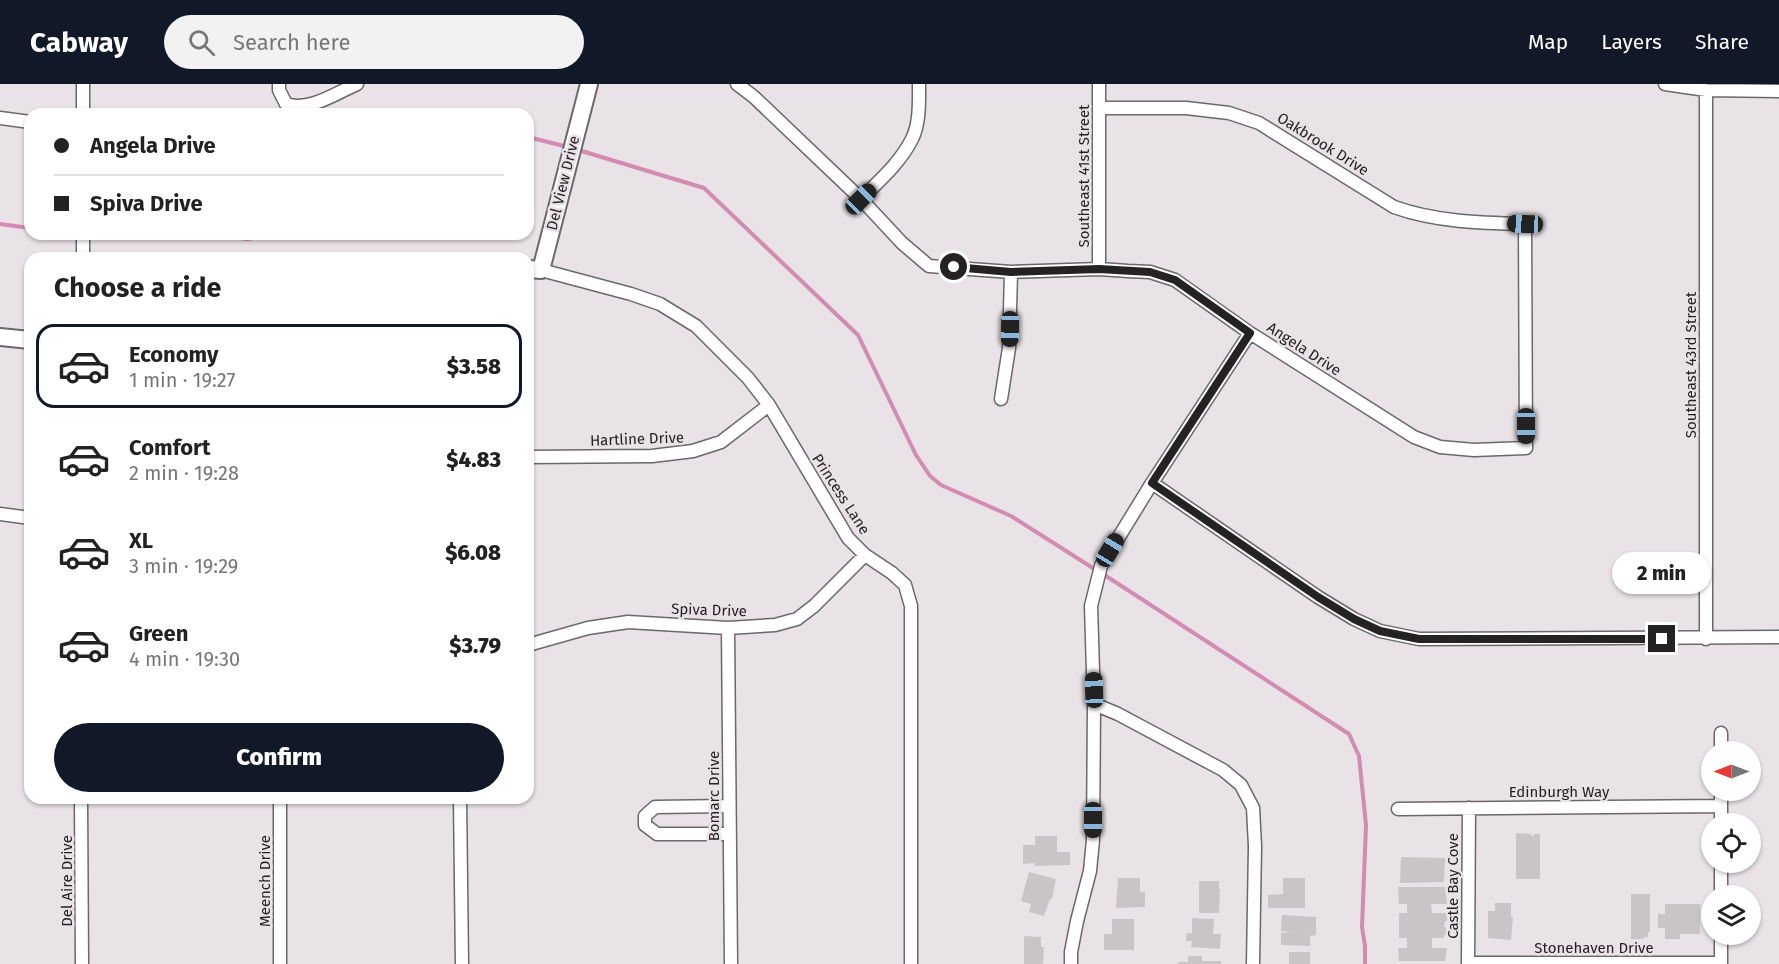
<!DOCTYPE html>
<meta charset="utf-8">
<style>
body{margin:0;font-family:"Fira Sans",sans-serif;background:#f2f2f2;color:#222;height:100vh;display:flex;flex-direction:column;font-size:22px;white-space:nowrap}
*{box-sizing:border-box;margin:0}
p{font-size:20px;color:#767676}
.icon{flex:none;width:33px;height:33px;fill:none;stroke:currentColor;stroke-width:2;stroke-linecap:round;stroke-linejoin:round}
.map{position:relative;flex:1;overflow:hidden}
.panel{position:absolute;left:24px;top:168px;width:510px;height:552px;display:flex;flex-direction:column;background:#fff;border-radius:18px;box-shadow:0 2px 4px #0004}
.panel>*{flex:none}
.top-card{position:absolute;left:24px;top:24px;width:510px;height:132px;border-radius:18px;box-shadow:0 2px 4px #0004;display:grid;align-content:center;height:132px;padding:0 30px;background:#fff}
.needle{width:39px;rotate:270deg}
.fabs{position:absolute;left:1701px;top:657px;display:grid;gap:12px}
.fabs a{display:grid;place-items:center;width:60px;height:60px;border-radius:50%;background:#fff;box-shadow:0 2px 4px #0004;font-size:30px}
.end{position:absolute;width:27px;height:27px;margin:-14px;border:8px solid #252223;background:#fff;box-shadow:0 0 0 3px #fff}
.from{border-radius:50%}
.bubble{position:absolute;height:42px;border-radius:21px;background:#fff;box-shadow:0 2px 4px #0004;font-size:20px;font-weight:800;line-height:42px;text-align:center}
.car{position:absolute;width:18px;height:36px;margin:-18px -9px;border-radius:8px;box-shadow:0 0 4px 2px #0007;background:linear-gradient(#222 24%,#8ab4d8 0 40%,#222 0 76%,#8ab4d8 0 86%,#222 0)}
.top-card b{display:flex;align-items:center;gap:21px;height:57px;font-size:22px}
.top-card b+b{border-top:2px solid #e0e0e0}
.top-card i{width:15px;height:15px;background:#222}
ul{padding:0;list-style:none}
li{display:flex;align-items:center;gap:18px;height:84px;margin:0 12px 9px;padding:0 18px;border:3px solid transparent;border-radius:18px}
li div{flex:1}
li b{display:block;font-size:22px}
li em{font-style:normal;font-weight:800}
li.current{border-color:#111827}
li>.icon{width:54px;height:54px;stroke-width:1.5}
h2{padding:0 30px;font-size:27px;line-height:72px}
.button{display:flex;gap:12px;margin-top:auto;padding:12px 30px}
.button a{flex:1;height:69px;border-radius:36px;background:#111827;color:#fff;font-size:24px;font-weight:800;line-height:69px;text-align:center}
header{display:flex;align-items:center;gap:36px;box-sizing:border-box;height:84px;padding:0 30px;background:#111827;color:#fff}
header strong{font-size:28px}
nav{display:flex;gap:33px;margin-inline-start:auto;font-size:21px}
.search{width:420px;height:54px;background:#f2f2f2;display:flex;align-items:center;gap:15px;box-sizing:border-box;padding:0 21px;border-radius:33px;color:#767676;font-size:22px}
.map>svg:first-child{display:block}
.lines{fill:none;stroke-linecap:round;stroke-linejoin:round}
.stream{stroke:#d28bb1;stroke-width:4}
.building{fill:#cac4c7}
.street-casing{stroke:#6c6769;stroke-width:15}
.secondary-casing{stroke:#6c6769;stroke-width:20}
.street{stroke:#fff;stroke-width:12}
.secondary{stroke:#fff;stroke-width:16}
.route{stroke:#252223;stroke-width:8}
.labels{text-anchor:middle;dominant-baseline:central;stroke-width:5;stroke-linejoin:round;paint-order:stroke}
.street-label{font-size:15px;fill:#252223;stroke:#e9e2e6}
</style>
<header>
<strong>Cabway</strong>
<div class="search"><svg class="icon" aria-label="search" viewBox="0 0 24 24"><circle cx="10" cy="10" r="6"/><path d="M15 15l6 6"/></svg>Search here</div>
<nav><a>Map</a><a>Layers</a><a>Share</a></nav>
</header>
<div class="map">
<svg width="1779" height="880" viewBox="0 0 1779 880">
<rect width="100%" height="100%" fill="#e9e2e6"/>
<g class="lines">
<!-- stream -->
<path class="stream" d="M528 53 568 63
M575 65 704 104 858 251 916 371 930 392 941 401 1011 432 1096 486
M0 140 30 144
M99 150 217 151 247 155 278 150
M1103 490 1349 650 1359 672 1366 741 1362 843 1365 862V880"/>
</g>
<!-- building -->
<path class="building" d="M1516 749 1531 750V752H1534V750H1540V795H1516Z
M1035 752H1057V768H1070V781L1035 782V779L1023 780V761H1035Z
M1401 773 1445 774 1444 798 1400 799Z
M1029 788 1056 795 1052 815H1050L1044 832 1029 828 1031 820 1021 817Z
M1118 794H1140V808H1145V823L1116 824Z
M1283 794H1305V824H1268V811L1283 810Z
M1199 797H1219V805H1220L1219 829H1199Z
M1398 803H1445L1447 820H1431L1432 829H1447V837H1445L1444 843H1446V851H1444V854H1432V864H1447L1445 877H1399L1398 864H1407V854H1399V829H1407V820H1399Z
M1631 810H1650V848H1648V853H1644V855H1631Z
M1495 819H1511V833H1513L1511 856 1488 854V827H1495Z
M1665 820H1700V850H1680V855H1665V844H1658V830H1665Z
M1282 831 1316 833V851L1310 852V862L1281 861V849L1291 848 1281 847Z
M1192 834 1214 835 1213 850H1221L1220 865 1191 863 1192 857H1186L1187 849H1192Z
M1112 835H1134V866H1104V850H1112Z
M1024 852 1041 853V863H1044L1043 880H1024Z
M1289 868H1310V880H1289Z
M1188 872H1202V877H1221V880H1178V878H1188Z"/>
<g class="lines">
<defs>
<path id="street" d="M279 0V6L286 20C309 28 336 9 357 0
M737 0 754 13 861 115 902 159 929 182 1011 188 1099 185 1128 187 1150 188 1175 196 1250 249 1414 353 1440 363 1474 366 1526 364 1525 140C1481 139 1436 138 1394 123L1259 39 1229 29 1186 24H1099
M1665 0 1706 6 1779 7
M1706 6V555
M83 30V0
M0 34 30 38
M861 115C879 97 900 79 912 55 920 39 919 18 919 0
M83 150V174
M1099 185V0
M541 186 631 210 660 220 696 242 748 294 769 321 848 454 865 471 892 489 905 501 911 522V880
M1001 315 1009 264 1011 188
M528 373 652 372 693 367 721 358 769 321
M1152 399 1318 513 1354 535 1380 547 1419 555 1779 553
M0 430 30 434
M728 544 731 880
M528 561 588 544 628 538 728 544 775 541 797 535 814 522 865 471
M1094 620 1118 630 1223 686 1241 701 1253 724 1255 762 1253 880
M1721 649V668
M81 714 82 880
M460 714 462 880
M729 722 655 723 645 732V741L657 750H729
M1398 725 1721 722
M1721 740V706
M1721 812V778
M1468 879H1721
M280 880V714
M1071 880V868L1077 837 1090 787 1093 756 1094 620 1091 522 1101 482 1152 399 1250 249
M1468 880 1469 724
M1721 880V850"/>
<path id="secondary" d="M528 185 541 186 589 0
M0 253 30 256"/>
</defs>
<!-- street casing -->
<use href="#street" class="street-casing"/>
<!-- secondary casing -->
<use href="#secondary" class="secondary-casing"/>
<!-- street -->
<use href="#street" class="street"/>
<!-- secondary -->
<use href="#secondary" class="secondary"/>
</g>
<g class="lines">
<!-- route -->
<path class="route" d="M954 183 1011 188 1099 185 1150 188 1175 196 1250 249 1152 399 1318 513 1354 535 1380 547 1419 555H1662"/>
</g>
<g class="labels">
<!-- street labels -->
<g class="street-label">
<text transform="translate(1323 60) rotate(32)">Oakbrook Drive</text>
<text transform="translate(1084 92) rotate(-90)">Southeast 41st Street</text>
<text transform="translate(563 99) rotate(-76)">Del View Drive</text>
<text transform="translate(1304 265) rotate(33)">Angela Drive</text>
<text transform="translate(1691 281) rotate(-90)">Southeast 43rd Street</text>
<text transform="translate(637 355) rotate(-2)">Hartline Drive</text>
<text transform="translate(841 410) rotate(57)">Princess Lane</text>
<text transform="translate(709 526) rotate(2)">Spiva Drive</text>
<text x="1559" y="708">Edinburgh Way</text>
<text transform="translate(714 712) rotate(-90)">Bomarc Drive</text>
<text transform="translate(67 797) rotate(-90)">Del Aire Drive</text>
<text transform="translate(265 797) rotate(-90)">Meench Drive</text>
<text transform="translate(1453 802) rotate(-90)">Castle Bay Cove</text>
<text x="1594" y="864">Stonehaven Drive</text>
</g>
</g>
</svg>
<div class="fabs">
<a><svg class="needle" viewBox="-14 -14 28 28"><path d="M0-13l5 13h-10z" fill="#e53935"/><path d="M0 13l5-13h-10z" fill="#767676"/></svg></a>
<a><svg class="icon" aria-label="locate" viewBox="0 0 24 24"><circle cx="12" cy="12" r="6"/><path d="M12 2v4M12 18v4M2 12h4M18 12h4"/></svg></a>
<a><svg class="icon" aria-label="layers" viewBox="0 0 24 24"><path d="M12 4l9 5-9 5-9-5zM3 14l9 5 9-5"/></svg></a>
</div>
<i class="end from" style="left:954px;top:183px"></i>
<i class="end" style="left:1662px;top:555px"></i>
<div class="bubble" style="left:1612px;top:468px;width:99px">2 min</div>
<i class="car" style="left:861px;top:115px;rotate:45deg"></i>
<i class="car" style="left:1525px;top:140px;rotate:272deg"></i>
<i class="car" style="left:1010px;top:245px;rotate:181deg"></i>
<i class="car" style="left:1526px;top:342px;rotate:180deg"></i>
<i class="car" style="left:1110px;top:466px;rotate:31deg"></i>
<i class="car" style="left:1094px;top:606px;rotate:358deg"></i>
<i class="car" style="left:1093px;top:736px;rotate:180deg"></i>
<div class="top-card">
<b><i class="from"></i>Angela Drive</b>
<b><i></i>Spiva Drive</b>
</div>
<section class="panel">
<h2>Choose a ride</h2>
<ul>
<li class="current"><svg class="icon" aria-label="car" viewBox="0 0 24 24"><path d="M5 17H2v-5l4-1 3-4h7l3 4 3 1v5h-3M9 17h6M6 11h13"/><circle cx="7" cy="17" r="2"/><circle cx="17" cy="17" r="2"/></svg><div><b>Economy</b><p>1 min · 19:27</p></div><em>$3.58</em></li>
<li><svg class="icon" aria-label="car" viewBox="0 0 24 24"><path d="M5 17H2v-5l4-1 3-4h7l3 4 3 1v5h-3M9 17h6M6 11h13"/><circle cx="7" cy="17" r="2"/><circle cx="17" cy="17" r="2"/></svg><div><b>Comfort</b><p>2 min · 19:28</p></div><em>$4.83</em></li>
<li><svg class="icon" aria-label="car" viewBox="0 0 24 24"><path d="M5 17H2v-5l4-1 3-4h7l3 4 3 1v5h-3M9 17h6M6 11h13"/><circle cx="7" cy="17" r="2"/><circle cx="17" cy="17" r="2"/></svg><div><b>XL</b><p>3 min · 19:29</p></div><em>$6.08</em></li>
<li><svg class="icon" aria-label="car" viewBox="0 0 24 24"><path d="M5 17H2v-5l4-1 3-4h7l3 4 3 1v5h-3M9 17h6M6 11h13"/><circle cx="7" cy="17" r="2"/><circle cx="17" cy="17" r="2"/></svg><div><b>Green</b><p>4 min · 19:30</p></div><em>$3.79</em></li>
</ul>
<div class="button"><a>Confirm</a></div>
</section>
</div>
